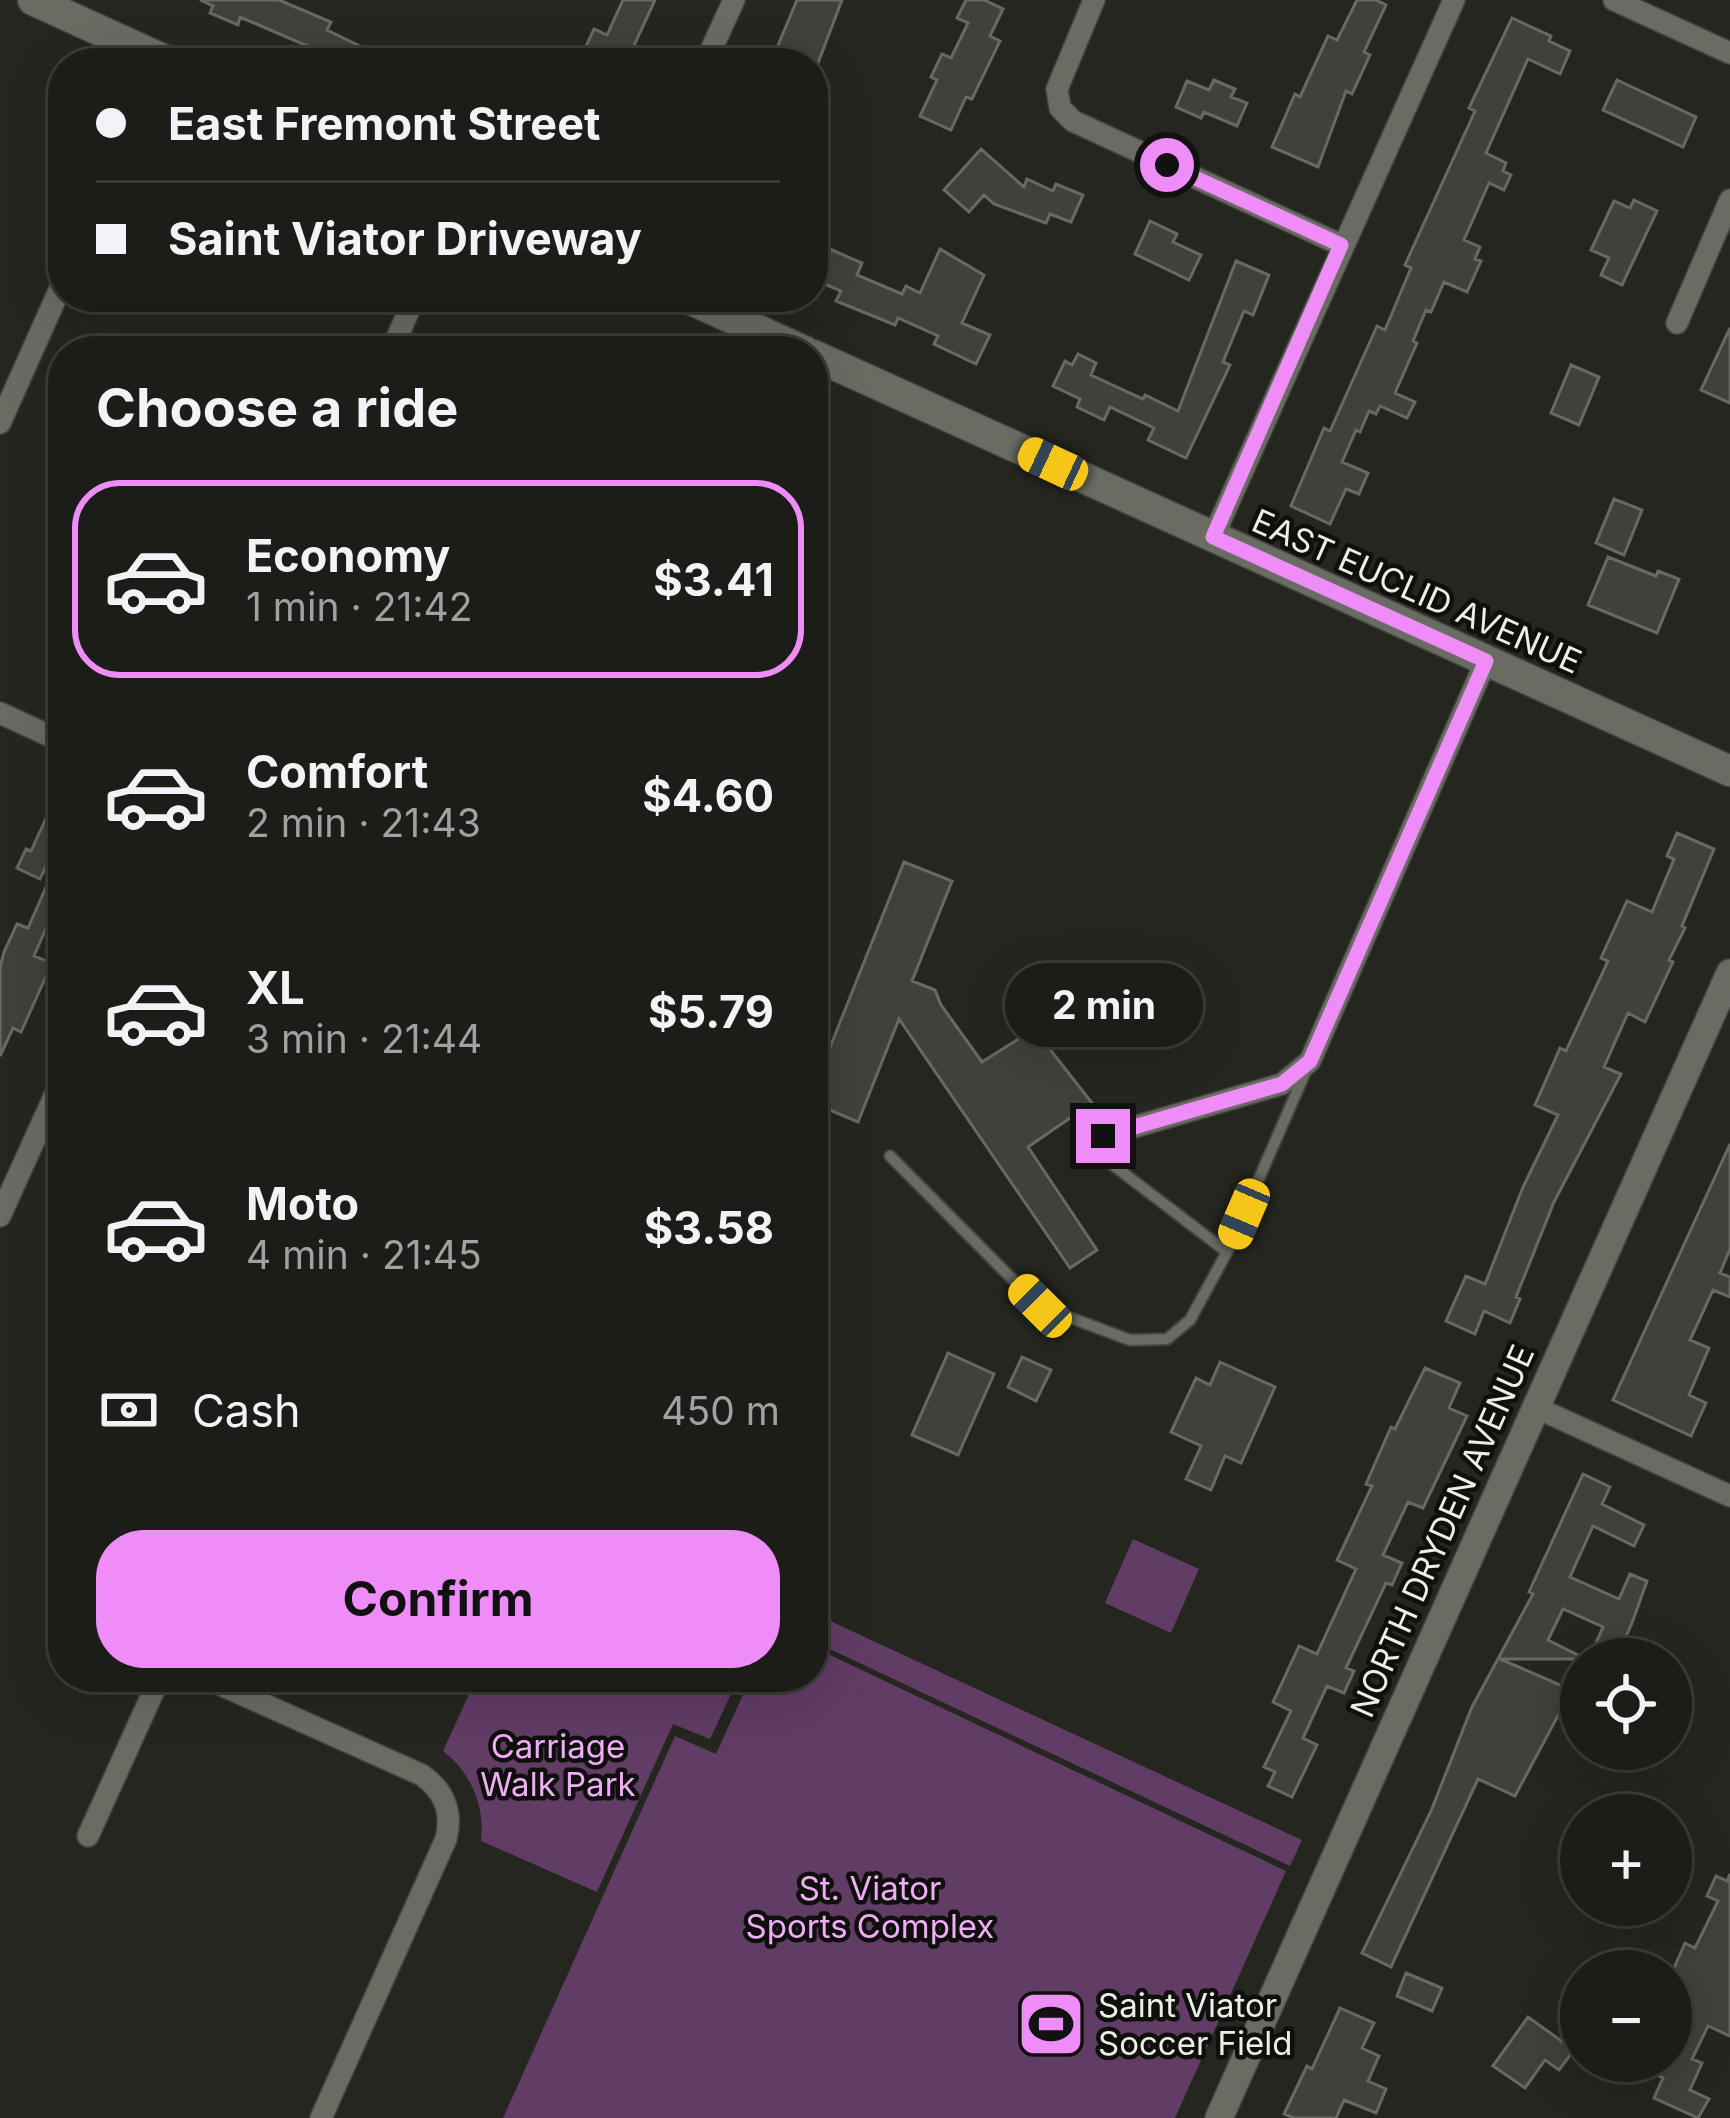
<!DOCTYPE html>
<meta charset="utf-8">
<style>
body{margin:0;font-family:Inter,sans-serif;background:#252521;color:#f1f3f6;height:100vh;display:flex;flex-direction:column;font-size:45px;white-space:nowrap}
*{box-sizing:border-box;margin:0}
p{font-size:39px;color:#a0a1a2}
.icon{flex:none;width:66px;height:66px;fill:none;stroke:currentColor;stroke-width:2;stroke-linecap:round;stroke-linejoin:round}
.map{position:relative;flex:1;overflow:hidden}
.details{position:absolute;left:48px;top:336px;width:780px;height:1356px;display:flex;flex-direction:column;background:#1c1c18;border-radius:48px;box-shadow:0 12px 48px #0002,0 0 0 3px #3a3a37}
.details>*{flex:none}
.guide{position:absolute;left:48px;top:48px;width:780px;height:264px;border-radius:48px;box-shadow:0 12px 48px #0002,0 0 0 3px #3a3a37;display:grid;align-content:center;height:264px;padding:0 48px;background:#1c1c18}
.tools{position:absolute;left:1560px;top:1638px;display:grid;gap:24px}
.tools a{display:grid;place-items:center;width:132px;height:132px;border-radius:50%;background:#1c1c18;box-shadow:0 12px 48px #0002,0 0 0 3px #3a3a37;font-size:60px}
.end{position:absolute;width:54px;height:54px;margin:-27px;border:15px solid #ee8cf8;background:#111;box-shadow:0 0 0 6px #111}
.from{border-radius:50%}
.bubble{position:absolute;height:84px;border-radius:42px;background:#1c1c18;box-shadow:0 12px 48px #0002,0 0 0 3px #3a3a37;font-size:39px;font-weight:700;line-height:84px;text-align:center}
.car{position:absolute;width:36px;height:72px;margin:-36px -18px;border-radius:15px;box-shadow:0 0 9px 3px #0007;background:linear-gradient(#f5c518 24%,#345 0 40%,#f5c518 0 76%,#345 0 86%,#f5c518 0)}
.guide b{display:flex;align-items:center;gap:42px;height:114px;font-size:45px}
.guide b+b{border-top:3px solid #3a3a37}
.guide i{width:30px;height:30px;background:#f1f3f6}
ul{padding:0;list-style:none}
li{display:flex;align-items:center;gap:36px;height:198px;margin:0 24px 18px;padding:0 24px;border:6px solid transparent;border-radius:48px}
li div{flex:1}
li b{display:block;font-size:45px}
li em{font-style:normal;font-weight:700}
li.current{border-color:#ee8cf8}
li>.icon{width:108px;height:108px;stroke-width:1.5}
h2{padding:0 48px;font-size:54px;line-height:144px}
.pay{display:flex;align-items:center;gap:30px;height:132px;padding:0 48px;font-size:45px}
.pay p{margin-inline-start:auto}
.cta{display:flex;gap:24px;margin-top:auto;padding:24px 48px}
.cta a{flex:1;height:138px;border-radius:48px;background:#ee8cf8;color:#111;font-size:48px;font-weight:700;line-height:138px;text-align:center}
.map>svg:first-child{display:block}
.green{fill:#613c65}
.building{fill:#40413a;stroke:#696962;stroke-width:3}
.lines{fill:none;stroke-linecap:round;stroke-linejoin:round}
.service-casing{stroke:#44443f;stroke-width:14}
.minor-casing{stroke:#44443f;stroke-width:24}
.tertiary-casing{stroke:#44443f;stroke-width:30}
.secondary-casing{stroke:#44443f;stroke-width:33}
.service{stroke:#6a6b63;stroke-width:10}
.minor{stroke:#6a6b63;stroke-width:21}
.tertiary{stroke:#6a6b63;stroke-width:27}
.secondary{stroke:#6a6b63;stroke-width:30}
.route{stroke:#ee8cf8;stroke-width:15}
.labels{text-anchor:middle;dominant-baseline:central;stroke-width:9;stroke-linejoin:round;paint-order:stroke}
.street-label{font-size:33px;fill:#edede9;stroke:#0f0f0c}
.park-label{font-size:33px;fill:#f1acf8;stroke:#0f0f0c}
.poi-label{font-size:33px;fill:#edede9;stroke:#0f0f0c;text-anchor:start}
</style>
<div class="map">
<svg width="1730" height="2118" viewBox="0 0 1730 2118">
<rect width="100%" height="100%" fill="#262620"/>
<!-- green -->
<path class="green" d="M1133 1539 1199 1569 1171 1633 1105 1603Z
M813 1613 1302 1840 1290 1866 813 1641Z
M813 1647 1286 1871 1175 2118H503L675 1736 716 1754 751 1677H813Z
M477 1677H739L710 1739 673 1724 597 1892 481 1841C485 1805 471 1773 443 1751Z"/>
<!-- building -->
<path class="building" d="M200 0H279L331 22 327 30 395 63H336L338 59 240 17 238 25 210 13 213 6Z
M623 0H655L626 63H601L582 55 594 29 607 35Z
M797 0H842L818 63H792L774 55Z
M966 0H984L1003 9 990 36 1000 41 972 99 966 97 951 130 920 116 937 80 931 77 942 54 951 58 968 23 957 18Z
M1357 0H1376L1386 5 1364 52 1370 55 1352 94 1346 91 1318 167 1272 147 1295 94 1300 97 1328 36 1337 40Z
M1512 18 1551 36 1549 41 1570 51 1560 74 1528 59 1486 153 1506 163 1503 171 1511 175 1504 190 1489 183 1464 240 1480 247 1475 259 1481 261 1467 292 1444 282 1431 312 1426 310 1413 341 1417 343 1395 393 1415 402 1407 418 1380 406 1376 414 1369 411 1360 432 1356 430 1342 462 1368 473 1359 494 1346 489 1330 524 1291 506 1324 428 1330 431 1377 326 1385 330 1411 268 1405 265 1475 111 1469 108Z
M1214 80 1235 89 1231 97 1247 103 1237 126 1204 112 1201 118 1176 107 1187 81 1209 90Z
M1617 80 1696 117 1683 147 1603 110Z
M981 149 1024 187 1027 179 1053 191 1056 184 1083 195 1071 222 1050 214 1046 223 994 204 984 195 969 212 944 190Z
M1634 200 1657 211 1622 285 1601 275 1609 258 1591 250 1614 201 1630 208Z
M1150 221 1177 234 1173 242 1201 255 1189 280 1135 254Z
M825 247 862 263 857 275 902 294 906 286 920 293 940 249 984 275 962 323 990 335 976 364 934 344 938 336 898 318 895 325 836 301 841 291 813 279V258L820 261Z
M1236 261 1269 275 1253 315 1244 311 1223 362 1230 365 1186 458 1148 440 1154 428 1110 407 1104 420 1077 407 1080 399 1053 386 1065 361 1072 365 1078 354 1096 363 1091 375 1143 399 1145 395 1178 411Z
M1730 328V403L1701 390Z
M1571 365 1599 377 1579 425 1551 413Z
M1614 499 1642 510 1624 555 1596 543Z
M1608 557 1656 576 1658 571 1679 579 1657 633 1588 605Z
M63 781V848L56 845 40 879 17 868 26 849 31 851Z
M1677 833 1714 849 1682 926 1685 928 1669 960 1673 962 1645 1022 1628 1013 1604 1067 1621 1074 1554 1202 1516 1297 1520 1299 1510 1323 1484 1311 1475 1334 1446 1321 1466 1276 1485 1284 1523 1187 1558 1115 1535 1105 1560 1048 1566 1051 1608 961 1601 958 1627 901 1652 912 1674 859 1667 856Z
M904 862 952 881 912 981 935 990 941 1005 982 1062 1034 1029 1092 1103 1028 1147 1097 1250 1070 1268 899 1019 858 1122 813 1103V1090Z
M50 878 63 884V930L48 924 34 956 52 963 21 1032 13 1028 0 1056V968L4 952 17 924 28 928Z
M1730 1144V1249L1720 1273 1730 1277V1297L1713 1290 1690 1340 1709 1348 1689 1395 1706 1403 1691 1436 1613 1400Z
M948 1353 994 1374 958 1455 912 1435Z
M1022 1357 1051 1370 1036 1401 1008 1387Z
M1220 1362 1275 1387 1241 1463 1225 1456 1211 1490 1186 1479 1201 1446 1171 1432 1196 1378 1210 1385Z
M1425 1368 1460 1383 1449 1408 1467 1416 1423 1508 1408 1502 1383 1555 1402 1563 1392 1585 1386 1583 1346 1668 1354 1671 1344 1693 1327 1686 1303 1738 1317 1745 1292 1797 1268 1786 1275 1772 1264 1767 1291 1711 1273 1702 1299 1646 1317 1654 1356 1569 1337 1560 1372 1486 1366 1484 1391 1427 1395 1429Z
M1583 1474 1610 1487 1602 1504 1644 1525 1634 1546 1593 1526 1570 1577 1619 1599 1630 1574 1647 1581 1632 1623 1616 1659H1589L1603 1627 1563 1609 1548 1640 1586 1659H1500L1581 1694V1719L1561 1710 1515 1796 1478 1779 1391 1967 1362 1953 1431 1811 1472 1707 1533 1594 1529 1592Z
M1730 1874V2036L1708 2026 1692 2059 1702 2063 1690 2090 1709 2099 1698 2118 1654 2098 1663 2078 1655 2074 1661 2061H1671V1975L1685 1943 1695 1948 1718 1901 1707 1896 1716 1876 1727 1881Z
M1406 1973 1442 1988 1432 2011 1397 1996Z
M1340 2008 1374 2023 1362 2048 1379 2056 1368 2081 1386 2089 1376 2113 1344 2100 1336 2118H1294L1284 2114 1307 2066 1312 2069Z
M1528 2017 1574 2050 1559 2070 1545 2060 1525 2088 1493 2066Z"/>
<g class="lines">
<defs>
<path id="service" d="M890 1156 1039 1306 1130 1340 1167 1339 1190 1320 1227 1252 1096 1152 1103 1136
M1227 1252 1305 1073"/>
<path id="minor" d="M1094 0 1057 89 1060 108 1073 121 1341 245
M1614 0 1730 53
M705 63 734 0
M1677 323 1730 200
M391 351 415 297
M0 423 63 282
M1213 537 1454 0
M0 713 63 742
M1103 1136 1282 1084 1310 1061 1486 661
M0 1216 63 1077
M1537 1408 1730 1496
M203 1677 422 1775C444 1791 453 1811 446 1839L321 2118
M88 1836 160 1677"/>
<path id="tertiary" d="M1219 2118 1730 973"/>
<path id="secondary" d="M33 0 171 63
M685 297 804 351
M813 355 1730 771"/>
</defs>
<!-- service casing -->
<use href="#service" class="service-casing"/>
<!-- minor casing -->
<use href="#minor" class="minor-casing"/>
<!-- tertiary casing -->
<use href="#tertiary" class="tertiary-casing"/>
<!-- secondary casing -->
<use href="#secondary" class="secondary-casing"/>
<!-- service -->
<use href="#service" class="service"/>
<!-- minor -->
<use href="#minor" class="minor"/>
<!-- tertiary -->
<use href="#tertiary" class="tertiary"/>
<!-- secondary -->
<use href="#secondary" class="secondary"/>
</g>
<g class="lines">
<!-- route -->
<path class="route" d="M1103 1136 1282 1084 1310 1061 1486 661 1213 537 1341 245 1167 165"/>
</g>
<!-- icons -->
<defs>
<symbol id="stadium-square" viewBox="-11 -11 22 22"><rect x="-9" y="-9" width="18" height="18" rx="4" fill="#ee8cf8" stroke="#0f0f0c"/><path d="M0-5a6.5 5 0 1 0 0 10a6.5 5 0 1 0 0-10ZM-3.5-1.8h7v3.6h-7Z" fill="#111"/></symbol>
</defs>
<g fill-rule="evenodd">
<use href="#stadium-square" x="1013" y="1986" width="76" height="76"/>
</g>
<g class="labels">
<!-- street labels -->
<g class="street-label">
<text transform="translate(1417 591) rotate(24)">EAST EUCLID AVENUE</text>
<text transform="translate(1442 1531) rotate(-66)">NORTH DRYDEN AVENUE</text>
</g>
<!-- park labels -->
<g class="park-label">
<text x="558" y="1746">Carriage<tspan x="558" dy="38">Walk Park</tspan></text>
<text x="870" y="1888">St. Viator<tspan x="870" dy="38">Sports Complex</tspan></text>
</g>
<!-- poi labels -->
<g class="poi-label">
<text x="1098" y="2005">Saint Viator<tspan x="1098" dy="38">Soccer Field</tspan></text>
</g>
</g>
</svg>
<div class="tools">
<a><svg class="icon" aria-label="locate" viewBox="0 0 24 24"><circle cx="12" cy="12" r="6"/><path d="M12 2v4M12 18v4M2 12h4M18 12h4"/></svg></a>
<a>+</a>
<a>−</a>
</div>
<i class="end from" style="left:1167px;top:165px"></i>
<i class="end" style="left:1103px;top:1136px"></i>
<div class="bubble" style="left:1005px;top:963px;width:198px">2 min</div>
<i class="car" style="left:1053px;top:464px;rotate:295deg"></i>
<i class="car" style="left:1244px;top:1214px;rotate:203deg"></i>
<i class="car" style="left:1040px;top:1306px;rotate:315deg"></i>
<div class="guide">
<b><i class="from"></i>East Fremont Street</b>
<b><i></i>Saint Viator Driveway</b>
</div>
<section class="details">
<h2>Choose a ride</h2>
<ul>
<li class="current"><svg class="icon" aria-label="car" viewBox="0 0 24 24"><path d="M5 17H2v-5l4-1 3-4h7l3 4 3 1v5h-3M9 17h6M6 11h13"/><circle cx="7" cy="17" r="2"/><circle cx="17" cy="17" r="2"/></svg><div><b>Economy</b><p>1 min · 21:42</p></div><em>$3.41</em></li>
<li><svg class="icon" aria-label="car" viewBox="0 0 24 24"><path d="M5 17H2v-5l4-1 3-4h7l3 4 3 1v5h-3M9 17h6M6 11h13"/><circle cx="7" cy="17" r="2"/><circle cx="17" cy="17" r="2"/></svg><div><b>Comfort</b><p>2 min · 21:43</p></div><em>$4.60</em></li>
<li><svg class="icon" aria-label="car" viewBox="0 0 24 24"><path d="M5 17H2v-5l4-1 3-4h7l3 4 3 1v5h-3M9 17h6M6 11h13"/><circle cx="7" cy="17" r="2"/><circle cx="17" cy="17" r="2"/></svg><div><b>XL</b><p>3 min · 21:44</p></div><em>$5.79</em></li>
<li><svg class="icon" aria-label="car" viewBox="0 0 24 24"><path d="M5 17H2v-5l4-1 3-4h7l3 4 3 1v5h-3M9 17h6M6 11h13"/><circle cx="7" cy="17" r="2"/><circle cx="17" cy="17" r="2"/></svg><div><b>Moto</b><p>4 min · 21:45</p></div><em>$3.58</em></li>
</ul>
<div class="pay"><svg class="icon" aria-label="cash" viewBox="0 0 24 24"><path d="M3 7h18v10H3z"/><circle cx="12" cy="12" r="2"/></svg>Cash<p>450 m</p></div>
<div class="cta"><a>Confirm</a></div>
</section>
</div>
